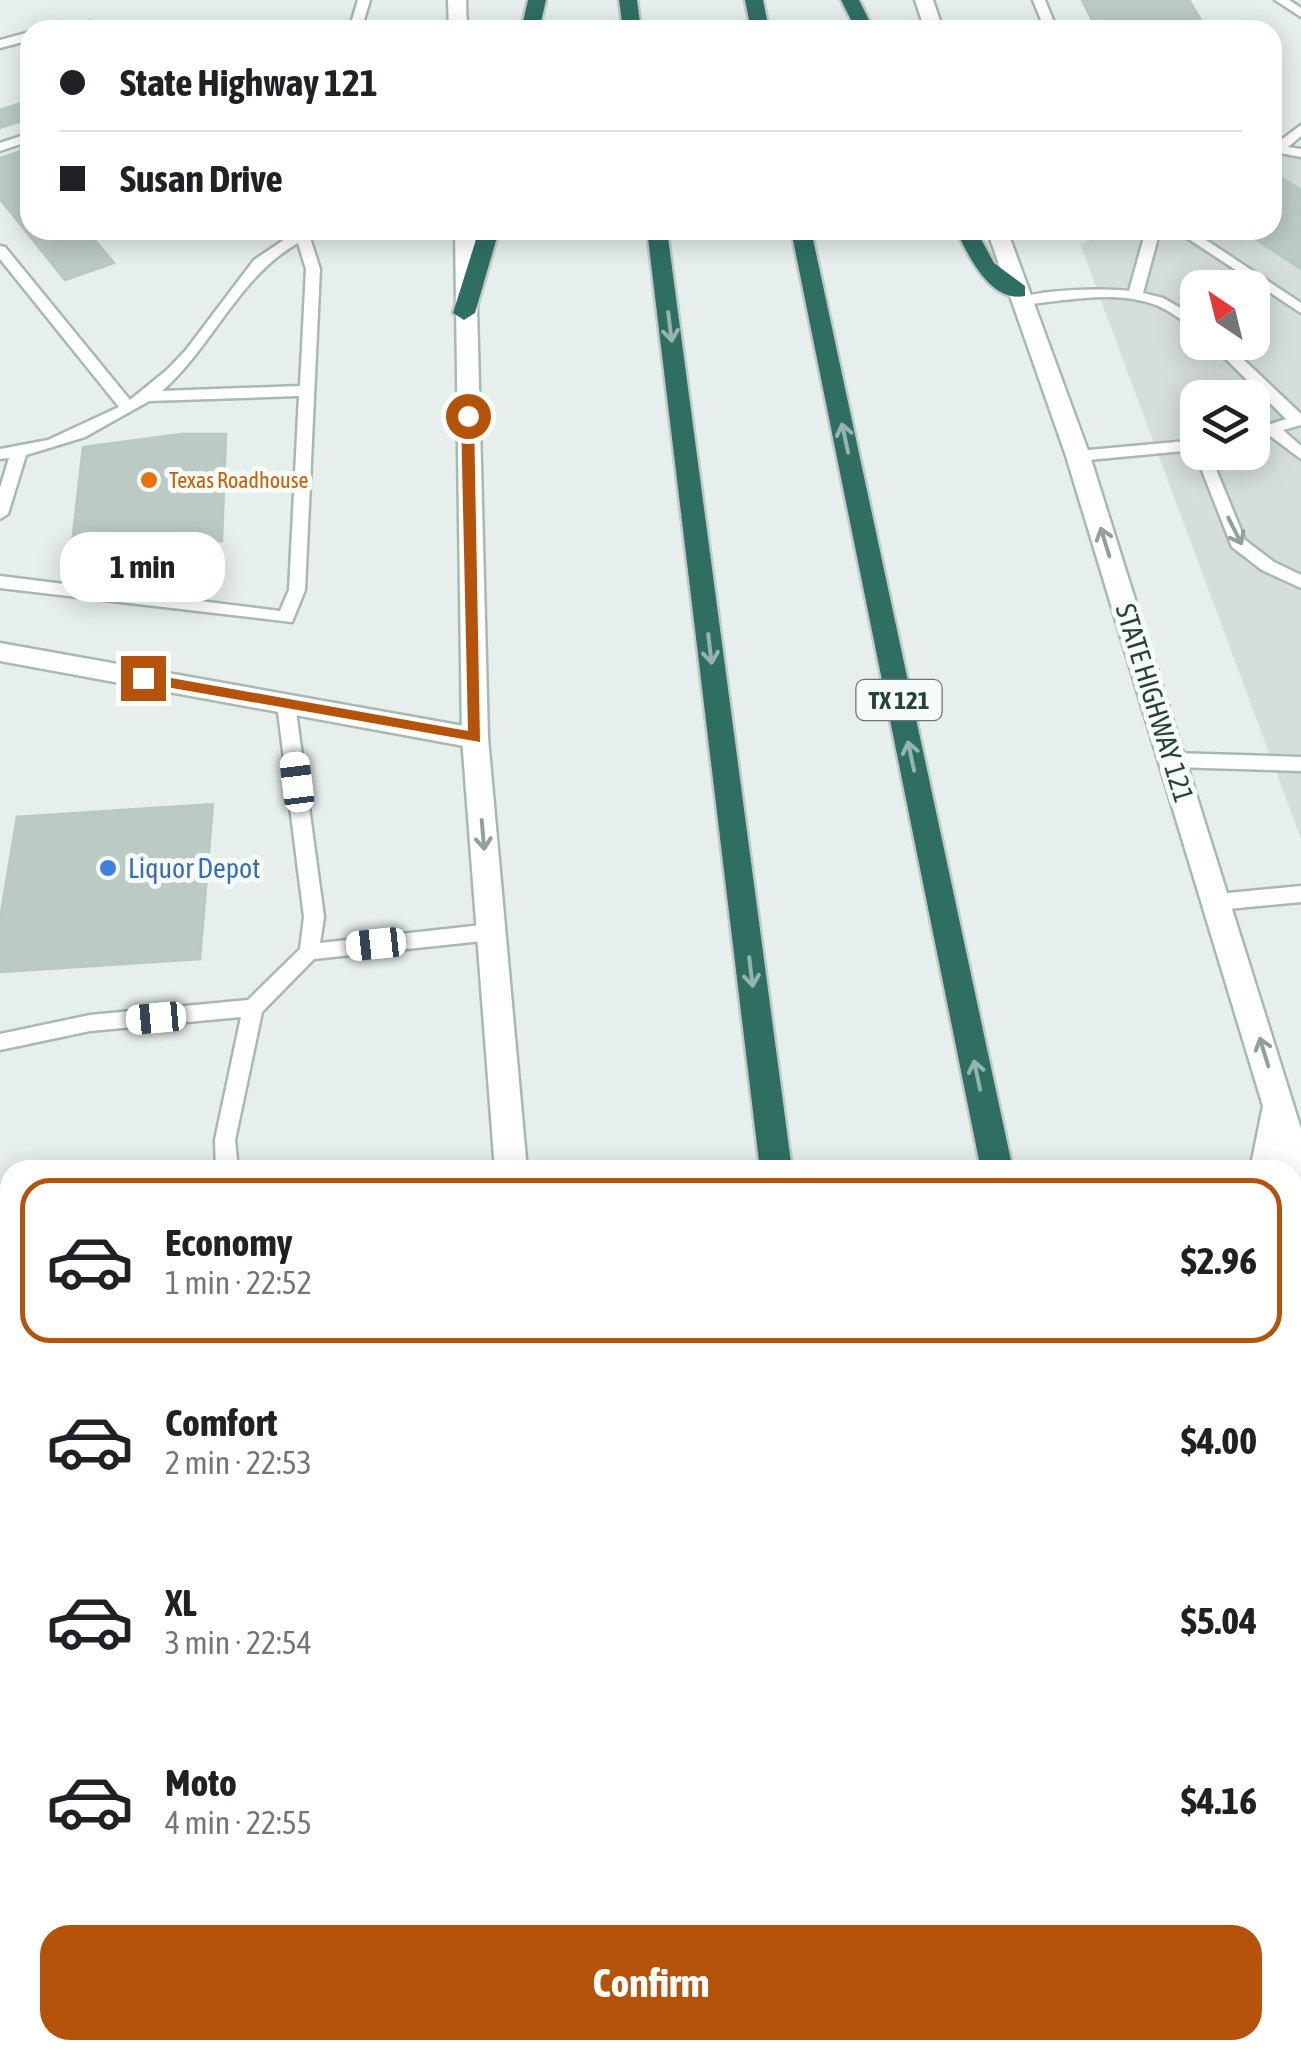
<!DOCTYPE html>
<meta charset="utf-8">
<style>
body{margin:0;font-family:"Asap Condensed",sans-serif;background:#f6f6f6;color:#202124;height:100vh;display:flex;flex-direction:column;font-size:38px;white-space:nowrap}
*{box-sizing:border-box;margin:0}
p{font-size:32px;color:#757577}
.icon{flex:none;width:55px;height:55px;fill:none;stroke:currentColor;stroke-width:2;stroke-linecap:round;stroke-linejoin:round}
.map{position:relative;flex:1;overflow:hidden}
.details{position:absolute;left:0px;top:1160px;width:1302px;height:900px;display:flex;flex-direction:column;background:#fff;border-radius:30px 30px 0 0;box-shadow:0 5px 25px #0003}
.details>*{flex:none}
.hud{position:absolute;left:20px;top:20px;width:1262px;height:220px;border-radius:30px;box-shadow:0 5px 25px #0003;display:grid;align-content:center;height:220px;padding:0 40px;background:#fff}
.needle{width:65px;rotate:325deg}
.fabs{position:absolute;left:1180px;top:270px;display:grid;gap:20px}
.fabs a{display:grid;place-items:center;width:90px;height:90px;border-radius:20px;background:#fff;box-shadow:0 5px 25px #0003;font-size:50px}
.end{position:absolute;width:45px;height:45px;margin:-22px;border:12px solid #b45309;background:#fff;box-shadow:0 0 0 5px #fff}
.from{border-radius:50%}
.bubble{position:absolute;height:70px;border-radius:30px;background:#fff;box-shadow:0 5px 25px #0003;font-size:32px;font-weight:700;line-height:70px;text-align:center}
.car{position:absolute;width:30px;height:60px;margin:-30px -15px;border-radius:12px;box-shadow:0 0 8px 2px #0007;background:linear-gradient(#fff 24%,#345 0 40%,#fff 0 76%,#345 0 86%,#fff 0)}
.hud b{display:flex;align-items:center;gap:35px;height:95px;font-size:38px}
.hud b+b{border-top:2px solid #e0e0e0}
.hud i{width:25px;height:25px;background:#202124}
ul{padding:18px 0 0;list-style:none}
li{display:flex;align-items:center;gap:30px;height:165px;margin:0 20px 15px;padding:0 20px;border:5px solid transparent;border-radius:30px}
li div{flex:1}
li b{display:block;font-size:38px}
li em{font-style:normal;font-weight:700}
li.active{border-color:#b45309}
li>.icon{width:90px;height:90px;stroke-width:1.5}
.action{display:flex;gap:20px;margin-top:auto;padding:20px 40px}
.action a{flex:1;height:115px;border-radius:30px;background:#b45309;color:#fff;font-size:40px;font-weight:700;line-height:115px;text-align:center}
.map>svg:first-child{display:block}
.built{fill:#d4dfda;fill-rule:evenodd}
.building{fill:#bbcac4;stroke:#b8c9c2;stroke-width:2.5}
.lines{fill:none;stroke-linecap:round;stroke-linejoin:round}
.lane-casing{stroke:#a8b8b2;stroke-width:5}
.street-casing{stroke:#a8b8b2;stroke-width:5}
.secondary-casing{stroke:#a4bbb3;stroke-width:5}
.highway-casing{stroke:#c2cac8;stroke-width:5}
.lane{fill:#fff;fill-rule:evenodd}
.street{fill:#fff;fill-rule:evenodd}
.secondary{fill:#fff;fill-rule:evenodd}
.highway{fill:#2f6f62;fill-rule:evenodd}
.oneway{stroke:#93b5ae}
.oneway2{stroke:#92a09c}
.route{fill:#b45309}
.food-dot{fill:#e8710a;stroke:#f7fbf9;stroke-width:4}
.shop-dot{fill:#3f7fe0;stroke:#f7fbf9;stroke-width:4}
.labels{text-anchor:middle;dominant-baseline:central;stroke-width:10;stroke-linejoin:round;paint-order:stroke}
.far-food-label{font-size:22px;fill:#c56008;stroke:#f7fbf9;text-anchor:start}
.shield{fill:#f7fbf9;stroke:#637a73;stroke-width:2.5}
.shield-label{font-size:25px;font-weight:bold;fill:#24423a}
.street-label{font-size:28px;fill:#24423a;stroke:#f7fbf9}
.shop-label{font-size:28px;fill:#366cbe;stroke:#f7fbf9;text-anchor:start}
</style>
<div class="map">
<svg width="1301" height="2060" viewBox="0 0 1301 2060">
<rect width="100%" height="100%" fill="#e6efeb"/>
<!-- built -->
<path class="built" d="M1301 148V839L1080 244 1112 230H1272L1273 160ZM1198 288H1252V342H1198ZM1198 398H1252V452H1198Z"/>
<!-- building -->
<path class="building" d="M1082 0H1189L1202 22 1097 30Z
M30 100V118L0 128V110Z
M30 148V230H117L93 238 114 263 65 280 0 199V158Z
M1272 172 1301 190V269L1242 230H1272Z
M182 434H226L222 541 71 552 83 447Z
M213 804 200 959 0 972V919L17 817Z
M10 1618V1773L0 1766V1631Z"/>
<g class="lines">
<defs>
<path id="lane" d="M358 0H370L361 30H349Z
M1033 0H1045L1057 30H1045Z
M1275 0H1289L1301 8V17Z
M92 22 102 30H63L65 27Z
M30 32V40L0 48V40Z
M1301 125V136L1288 147 1301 149V157L1280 153 1272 157V147Z
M30 133V141L0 151V143Z
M326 230 310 238 320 269 305 590 292 622 0 588V576L280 611 289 590 299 396 149 401 85 437 26 455 8 514 0 519V488L9 458 0 459V449L48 440 119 407 0 259V246L5 247 130 400 168 369 186 350 254 260 297 231ZM298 243 306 269 300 386 162 391C213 346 238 277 298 243Z
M1146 230H1160L1143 293 1163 298 1198 318V329C1183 323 1172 311 1156 305 1115 289 1064 301 1021 305L1014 301C1033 289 1105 288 1129 291Z
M1175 230H1191L1301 303V313Z
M1209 342H1225L1301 414V425L1283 430 1301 446V459L1269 435 1252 440V430L1286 419Z
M1198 440V452H1209L1245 540 1274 562 1301 575V588L1262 570 1232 547 1194 450 1078 461 1070 456 1078 451Z
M286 698 295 704 324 917 320 943 491 924 498 927 501 932 498 937 491 940 314 959 262 1012 235 1140 238 1170H216L215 1140 241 1017 90 1031 0 1050V1034L90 1015 248 1000 300 949 304 917 277 704Z
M1173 753 1301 757V771L1173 767 1164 760Z
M1301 886V902L1217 910 1207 902 1217 894Z
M10 1428V1452L0 1456V1432Z
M10 1979V2007L0 2011V1983Z"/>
<path id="street" d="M0 643 475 728 488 738 475 748 0 661Z"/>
<path id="secondary" d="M448 0H466L467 30H449Z
M915 0H933L943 30H925Z
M455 230H475L488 738 527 1170H495L462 738Z
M987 230H1007L1090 456 1301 1129V1193L1292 1190V1170H1250L1263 1106 1066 456Z
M1301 1348V1384L1292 1387V1351Z
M1301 1581V1621L1292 1624V1584Z
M1301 1840V1880L1292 1882V1842Z
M320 2050H415L411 2060H316Z
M522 2050H564V2060H522Z
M743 2050H793L789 2060H739Z
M1026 2050H1075L1071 2060H1022Z"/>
<path id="highway" d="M528 0H546L539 30H521Z
M619 0H637L641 30H623Z
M745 0H763L769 30H751Z
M841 0H859L874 30H856Z
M479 230H499L475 313 464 320 453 313Z
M647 230H667L792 1170H760Z
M791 230H811L1013 1170H981Z
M956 230H976L994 263 1025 286V296C990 303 968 255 956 230Z
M869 2050H911L913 2060H871Z
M1160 2050H1202L1204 2060H1162Z"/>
</defs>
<!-- lane casing -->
<use href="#lane" class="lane-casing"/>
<!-- street casing -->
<use href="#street" class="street-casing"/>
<!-- secondary casing -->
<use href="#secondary" class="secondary-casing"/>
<!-- highway casing -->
<use href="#highway" class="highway-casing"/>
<!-- lane -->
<use href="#lane" class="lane"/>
<!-- street -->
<use href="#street" class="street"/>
<!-- secondary -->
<use href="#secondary" class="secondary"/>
<!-- highway -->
<use href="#highway" class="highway"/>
</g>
<!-- one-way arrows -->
<defs><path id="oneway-shaft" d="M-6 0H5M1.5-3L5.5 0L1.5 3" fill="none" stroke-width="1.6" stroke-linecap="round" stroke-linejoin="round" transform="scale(2.5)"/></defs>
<g class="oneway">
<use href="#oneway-shaft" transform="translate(670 327) rotate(83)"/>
<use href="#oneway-shaft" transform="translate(845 438) rotate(-102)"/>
<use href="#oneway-shaft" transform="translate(710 649) rotate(83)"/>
<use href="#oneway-shaft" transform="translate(911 756) rotate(-102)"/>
<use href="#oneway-shaft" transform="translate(751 972) rotate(83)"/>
<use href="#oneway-shaft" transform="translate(977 1075) rotate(-102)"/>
</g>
<g class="oneway2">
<use href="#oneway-shaft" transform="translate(1235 531) rotate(63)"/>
<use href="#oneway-shaft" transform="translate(1105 542) rotate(-107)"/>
<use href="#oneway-shaft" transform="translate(483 835) rotate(85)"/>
<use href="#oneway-shaft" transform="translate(1264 1052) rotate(-107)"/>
</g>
<!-- route -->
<path class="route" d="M468 412 474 416 480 742 138 682 136 678 143 673 468 731 461 416Z"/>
<!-- markers -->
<circle class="food-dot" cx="149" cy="480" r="10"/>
<circle class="shop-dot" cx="108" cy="868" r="10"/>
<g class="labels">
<!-- far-food labels -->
<g class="far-food-label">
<text x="169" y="480">Texas Roadhouse</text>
</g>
<!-- shield labels -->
<rect class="shield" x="856.5" y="680" width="85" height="40" rx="8"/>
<g class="shield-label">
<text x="899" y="700">TX 121</text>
</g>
<!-- street labels -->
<g class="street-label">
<text transform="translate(1155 703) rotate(73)">STATE HIGHWAY 121</text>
</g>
<!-- shop labels -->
<g class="shop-label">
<text x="128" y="868">Liquor Depot</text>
</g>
</g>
</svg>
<div class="fabs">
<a><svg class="needle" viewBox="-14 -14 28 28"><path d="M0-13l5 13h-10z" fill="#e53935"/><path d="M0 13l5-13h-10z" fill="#757577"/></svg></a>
<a><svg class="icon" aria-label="layers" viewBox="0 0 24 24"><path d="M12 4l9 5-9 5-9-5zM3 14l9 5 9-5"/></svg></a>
</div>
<i class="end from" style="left:468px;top:416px"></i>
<i class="end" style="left:143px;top:678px"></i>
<div class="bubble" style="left:60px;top:532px;width:165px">1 min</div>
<i class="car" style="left:297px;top:782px;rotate:353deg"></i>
<i class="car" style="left:376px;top:944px;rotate:264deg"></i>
<i class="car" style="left:156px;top:1018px;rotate:265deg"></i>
<div class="hud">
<b><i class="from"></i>State Highway 121</b>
<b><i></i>Susan Drive</b>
</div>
<section class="details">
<ul>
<li class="active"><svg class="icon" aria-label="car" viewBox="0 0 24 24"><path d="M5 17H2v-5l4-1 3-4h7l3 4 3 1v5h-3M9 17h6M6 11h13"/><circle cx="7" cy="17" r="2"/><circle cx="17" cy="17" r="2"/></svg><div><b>Economy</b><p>1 min · 22:52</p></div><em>$2.96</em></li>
<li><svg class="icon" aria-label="car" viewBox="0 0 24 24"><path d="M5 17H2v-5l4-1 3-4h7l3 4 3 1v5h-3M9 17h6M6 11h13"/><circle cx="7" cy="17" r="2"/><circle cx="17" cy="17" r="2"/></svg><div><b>Comfort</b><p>2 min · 22:53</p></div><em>$4.00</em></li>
<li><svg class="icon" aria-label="car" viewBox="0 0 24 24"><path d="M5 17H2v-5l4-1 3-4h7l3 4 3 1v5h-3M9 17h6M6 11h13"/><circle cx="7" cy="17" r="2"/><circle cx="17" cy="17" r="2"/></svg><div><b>XL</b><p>3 min · 22:54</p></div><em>$5.04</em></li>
<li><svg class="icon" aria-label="car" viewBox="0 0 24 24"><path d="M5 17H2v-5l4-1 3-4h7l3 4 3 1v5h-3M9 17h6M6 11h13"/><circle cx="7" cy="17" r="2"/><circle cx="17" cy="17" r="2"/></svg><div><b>Moto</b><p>4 min · 22:55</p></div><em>$4.16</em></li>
</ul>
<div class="action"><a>Confirm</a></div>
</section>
</div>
